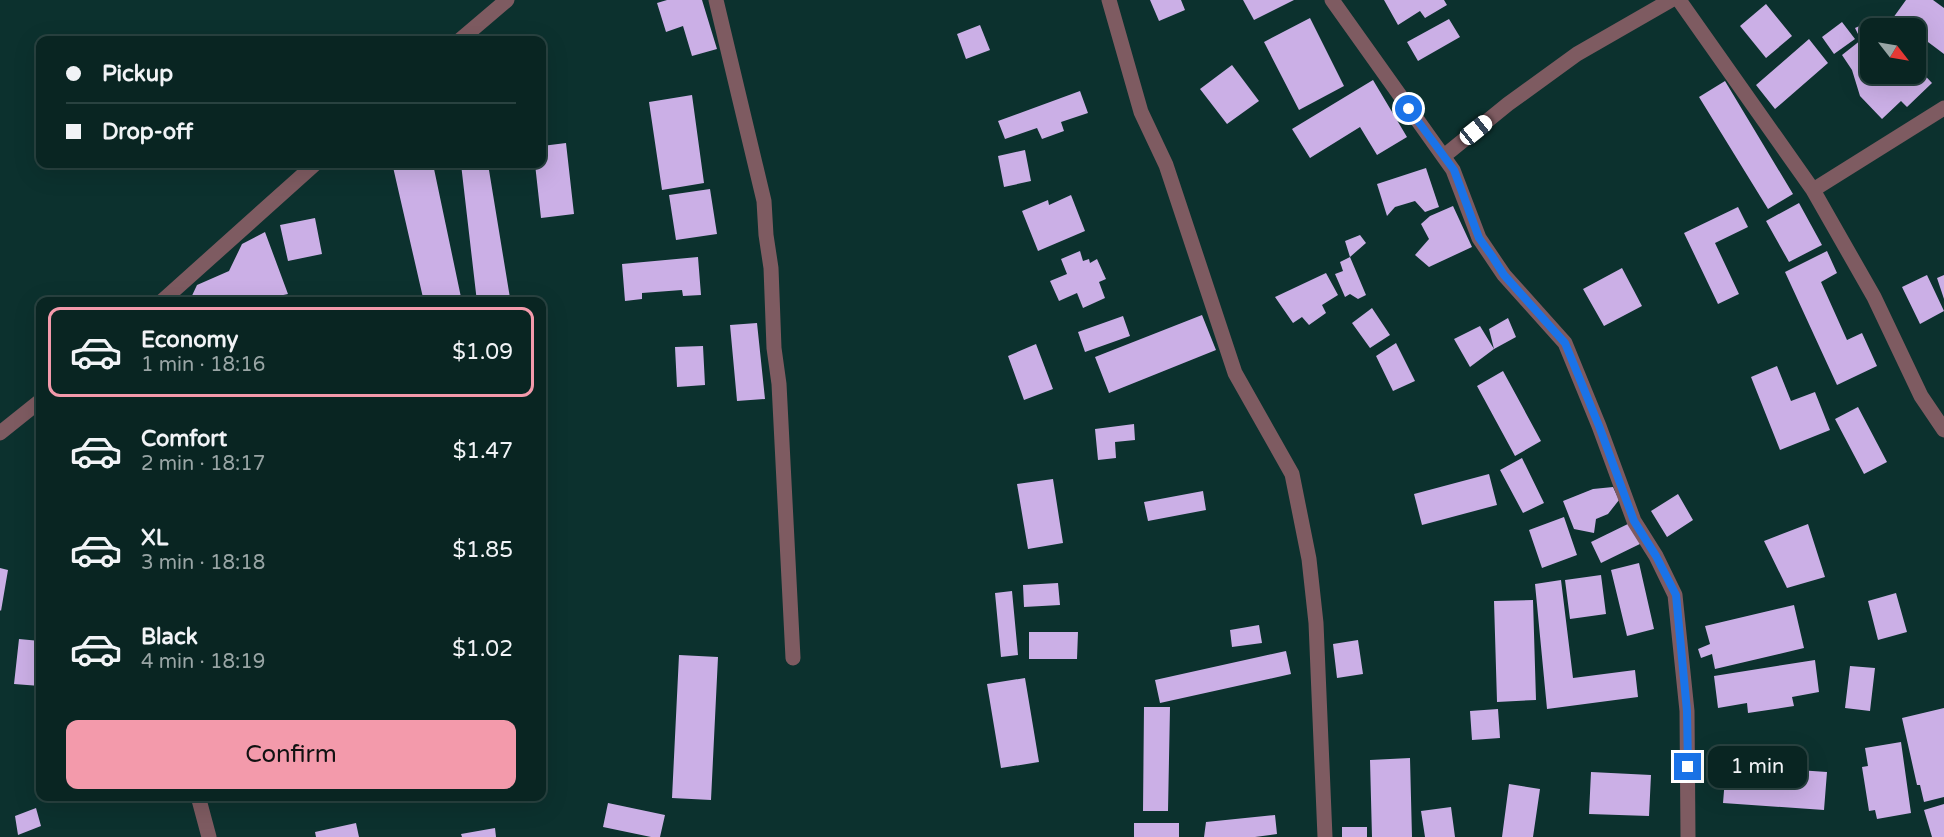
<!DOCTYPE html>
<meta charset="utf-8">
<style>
body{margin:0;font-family:"Varela Round",sans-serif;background:#122d2a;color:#f1f3f6;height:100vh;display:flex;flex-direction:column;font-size:22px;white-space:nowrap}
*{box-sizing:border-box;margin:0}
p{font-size:20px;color:#99a5a5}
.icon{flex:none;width:33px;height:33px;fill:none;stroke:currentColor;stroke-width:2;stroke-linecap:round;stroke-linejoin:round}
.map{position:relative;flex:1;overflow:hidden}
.panel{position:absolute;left:36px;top:297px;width:510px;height:504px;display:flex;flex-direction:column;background:#092522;border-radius:12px;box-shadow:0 6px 24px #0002,0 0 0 2px #294240}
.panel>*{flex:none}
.hud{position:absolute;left:36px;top:36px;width:510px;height:132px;border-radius:12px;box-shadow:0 6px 24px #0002,0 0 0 2px #294240;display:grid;align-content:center;height:132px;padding:0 30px;background:#092522}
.needle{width:39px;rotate:121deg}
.tools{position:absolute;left:1860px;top:18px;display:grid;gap:12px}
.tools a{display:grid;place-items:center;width:66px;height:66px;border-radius:12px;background:#092522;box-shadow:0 6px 24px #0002,0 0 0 2px #294240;font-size:30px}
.end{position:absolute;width:27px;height:27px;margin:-14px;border:8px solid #1a73e8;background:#fff;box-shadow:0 0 0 3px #fff}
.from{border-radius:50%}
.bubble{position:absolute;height:42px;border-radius:12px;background:#092522;box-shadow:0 6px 24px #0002,0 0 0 2px #294240;font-size:20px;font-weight:600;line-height:42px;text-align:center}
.car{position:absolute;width:18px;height:36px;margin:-18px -9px;border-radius:8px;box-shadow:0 0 4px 2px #0007;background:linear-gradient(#fff 24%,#345 0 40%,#fff 0 76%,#345 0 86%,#fff 0)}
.hud b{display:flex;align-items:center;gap:21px;height:57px;font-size:22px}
.hud b+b{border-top:2px solid #294240}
.hud i{width:15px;height:15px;background:#f1f3f6}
ul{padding:10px 0 0;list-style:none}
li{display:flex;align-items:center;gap:18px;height:90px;margin:0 12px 9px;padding:0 18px;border:3px solid transparent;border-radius:12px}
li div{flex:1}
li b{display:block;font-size:22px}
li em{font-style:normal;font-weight:600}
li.active{border-color:#f39aab}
li>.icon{width:54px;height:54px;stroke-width:1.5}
.action{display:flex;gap:12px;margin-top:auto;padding:12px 30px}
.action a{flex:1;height:69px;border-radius:12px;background:#f39aab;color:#111;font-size:24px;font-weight:600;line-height:69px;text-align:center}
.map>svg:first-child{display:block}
.building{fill:#cbafe6}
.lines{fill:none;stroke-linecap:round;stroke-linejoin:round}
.minor{stroke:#7e5b61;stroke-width:15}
.route{stroke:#1a73e8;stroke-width:8}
</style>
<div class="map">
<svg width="1944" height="837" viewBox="0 0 1944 837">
<rect width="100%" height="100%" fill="#0c312e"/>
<!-- building -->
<path class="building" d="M667 0H702L717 49 692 56 683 26 666 32 657 3Z
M1150 0H1181L1185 10 1159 21Z
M1243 0H1294L1254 20Z
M1384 0H1444L1447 5 1425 18 1420 11 1398 25Z
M1906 0H1933L1944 8V54L1916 33V28H1909L1893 18Z
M1766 4 1792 36 1766 58 1740 26Z
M1310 18 1344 86 1299 110 1264 42Z
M1449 19 1460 37 1418 61 1407 42Z
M1873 20 1881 28H1870V74H1916V66L1932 83 1907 107 1901 101 1882 119 1860 96 1852 70 1842 55 1861 40 1855 28Z
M1842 22 1855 39 1834 54 1822 37Z
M980 25 990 50 966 59 957 34Z
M1809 39 1828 63 1775 109 1756 85Z
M1232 65 1259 101 1227 124 1200 89Z
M1373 80 1407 137 1377 155 1360 127 1310 158 1292 129Z
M1725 81 1793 194 1768 209 1699 97Z
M1080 91 1088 113 1061 122 1064 131 1042 139 1037 128 1005 139 998 121Z
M692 95 704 183 662 190 649 102Z
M566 143 574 214 541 218 535 164H542V146Z
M1025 150 1031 181 1004 187 998 156Z
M433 164 462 302H424L393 167Z
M461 164H488L510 298 497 302H477Z
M1426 168 1439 207 1425 212 1415 201 1395 207 1387 216 1377 184Z
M710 189 717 234 676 240 669 195Z
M1071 195 1085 231 1038 251 1022 211 1048 200 1049 205Z
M1799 203 1822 245 1789 262 1766 221Z
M1453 206 1472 247 1429 267 1415 255 1429 239 1421 224 1430 216Z
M1738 207 1748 227 1715 243 1739 294 1718 304 1684 233Z
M315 218 322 254 288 261 280 225Z
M265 232 288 294 274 297 275 302H189L197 285 229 271 242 244Z
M1360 235 1366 243 1350 257 1345 241Z
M1080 251 1083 261 1089 259 1090 263 1097 259 1106 279 1099 282 1105 298 1083 308 1077 293 1059 301 1050 281 1067 274 1061 259Z
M1827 251 1837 273 1821 282 1847 340 1862 333 1877 366 1837 385 1785 272Z
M698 257 701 295 683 296 682 290 642 293V299L625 301 622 264Z
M1350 257 1366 295 1358 299 1350 294 1345 297 1335 274 1343 271 1340 262Z
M1622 268 1642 306 1604 326 1583 289Z
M1326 273 1338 295 1322 305 1326 313 1309 325 1302 317 1293 323 1275 297Z
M1927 275 1944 311 1920 324 1902 287Z
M1944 275V299L1937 278Z
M1372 308 1390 335 1370 348 1352 323Z
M1202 315 1216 350 1109 393 1095 357Z
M1123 316 1130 336 1085 352 1078 332Z
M1508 318 1516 337 1494 349 1489 329Z
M757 323 765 399 737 401 730 325Z
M1480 326 1494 349 1470 367 1454 339Z
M1396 343 1415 381 1393 391 1376 356Z
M1036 344 1053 389 1024 400 1008 356Z
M703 346 705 385 677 387 675 347Z
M1777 366 1791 401 1815 392 1830 430 1780 450 1751 377Z
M1503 371 1541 441 1515 456 1477 386Z
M1858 407 1887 462 1864 474 1835 419Z
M1134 424 1135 440 1115 442 1116 458 1098 460 1095 429Z
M542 439H544L548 467 542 468Z
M1522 458 1544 503 1523 513 1500 470Z
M1489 474 1497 505 1422 525 1414 494Z
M1053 479 1063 543 1028 549 1017 484Z
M1613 487 1619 500 1608 514 1596 519 1594 533 1574 529 1563 501 1593 489Z
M1203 491 1206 510 1148 521 1144 502Z
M1678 494 1693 520 1667 537 1651 511Z
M1564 517 1577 555 1542 568 1529 530Z
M1634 521 1644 542 1601 563 1591 542Z
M1808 524 1825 577 1787 588 1764 541Z
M1639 563 1654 629 1627 636 1611 570Z
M0 568 8 570 1 611 0 610Z
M1601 575 1606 614 1570 619 1565 580Z
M1561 580 1573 678 1635 670 1638 697 1547 709 1535 584Z
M1058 583 1060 605 1024 607 1023 585Z
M1012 591 1018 655 1001 657 995 593Z
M1896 593 1907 632 1878 640 1868 601Z
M1533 600 1536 700 1497 702 1494 601Z
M1794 605 1804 648 1715 669 1712 654 1701 658 1698 649 1710 644 1705 626Z
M1259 625 1262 643 1232 647 1230 630Z
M1029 632H1078L1077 659H1029Z
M19 639 40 641V686L14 684Z
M1358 640 1363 674 1337 678 1333 644Z
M1286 651 1291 674 1160 703 1155 680Z
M679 655 718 657 711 800 672 798Z
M1815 660 1819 692 1792 697 1794 706 1748 713 1747 703 1718 708 1714 676Z
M1850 666 1875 668 1870 711 1845 708Z
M1025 678 1039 762 1001 768 987 684Z
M1144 707H1170L1168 811H1143Z
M1944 708V797L1924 802 1920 785H1917L1902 718Z
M1498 709 1500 738 1472 740 1470 711Z
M1901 742 1911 813 1877 819 1875 810 1869 811 1862 767 1868 766 1865 748Z
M1410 758 1412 837H1372L1370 760Z
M1756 761 1798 764V770L1827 772 1824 810 1723 803 1726 766 1756 768Z
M1591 772 1651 775 1649 816 1589 814Z
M1509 784 1540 789 1533 837H1502Z
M608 803 665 815 660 837H651L603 827Z
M1944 804V837H1932L1924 810Z
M1451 807 1455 837H1425L1421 811Z
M36 808 41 826 18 835 15 816Z
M1275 815 1277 834 1255 837H1204L1206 822Z
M356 823 359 837H316L315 832Z
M1134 823H1179V837H1134Z
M1342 827H1367V837H1342Z
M495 828 496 837H462L461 834Z"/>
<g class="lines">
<!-- minor -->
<path class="minor" d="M716 0 764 201 766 235 771 268 774 348 779 384 793 658
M1109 0 1141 112 1166 165 1235 373 1292 474 1309 559 1316 623 1325 837
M1332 0 1453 170 1479 238 1504 275 1565 343 1599 426 1634 521 1656 556 1675 595 1687 711 1688 837
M1679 0 1813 190 1874 297 1921 396 1944 430
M460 40 507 0
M1444 156 1508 104 1577 54 1671 0
M1813 190 1944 108
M161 302 315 164
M0 433 40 401
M198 796 209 837"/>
</g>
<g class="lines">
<!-- route -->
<path class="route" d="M1409 109 1454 170 1479 238 1492 256 1504 275 1565 343 1599 426 1634 521 1656 556 1676 595 1687 711 1688 767"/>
</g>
</svg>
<div class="tools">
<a><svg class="needle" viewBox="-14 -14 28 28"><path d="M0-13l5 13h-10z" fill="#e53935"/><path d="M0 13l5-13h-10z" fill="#99a5a5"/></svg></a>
</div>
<i class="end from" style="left:1409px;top:109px"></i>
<i class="end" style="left:1688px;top:767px"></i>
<div class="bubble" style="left:1708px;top:746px;width:99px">1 min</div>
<i class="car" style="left:1476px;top:130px;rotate:51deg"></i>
<div class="hud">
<b><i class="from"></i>Pickup</b>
<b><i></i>Drop-off</b>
</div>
<section class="panel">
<ul>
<li class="active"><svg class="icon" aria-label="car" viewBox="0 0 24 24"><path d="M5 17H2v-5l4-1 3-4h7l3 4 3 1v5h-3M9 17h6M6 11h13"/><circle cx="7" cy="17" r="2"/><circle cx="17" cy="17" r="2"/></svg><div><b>Economy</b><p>1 min · 18:16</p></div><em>$1.09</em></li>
<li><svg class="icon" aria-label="car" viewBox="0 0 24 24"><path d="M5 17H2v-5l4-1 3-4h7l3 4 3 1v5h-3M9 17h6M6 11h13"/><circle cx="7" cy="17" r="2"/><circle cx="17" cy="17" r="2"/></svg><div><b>Comfort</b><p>2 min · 18:17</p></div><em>$1.47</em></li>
<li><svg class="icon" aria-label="car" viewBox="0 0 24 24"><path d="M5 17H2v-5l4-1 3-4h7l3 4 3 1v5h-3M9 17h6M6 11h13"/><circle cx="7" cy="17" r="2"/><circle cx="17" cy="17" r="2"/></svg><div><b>XL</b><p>3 min · 18:18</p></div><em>$1.85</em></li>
<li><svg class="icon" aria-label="car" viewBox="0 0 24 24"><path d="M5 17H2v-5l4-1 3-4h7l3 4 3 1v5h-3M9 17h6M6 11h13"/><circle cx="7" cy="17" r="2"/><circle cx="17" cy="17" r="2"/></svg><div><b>Black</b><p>4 min · 18:19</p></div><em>$1.02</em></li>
</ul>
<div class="action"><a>Confirm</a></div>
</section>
</div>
